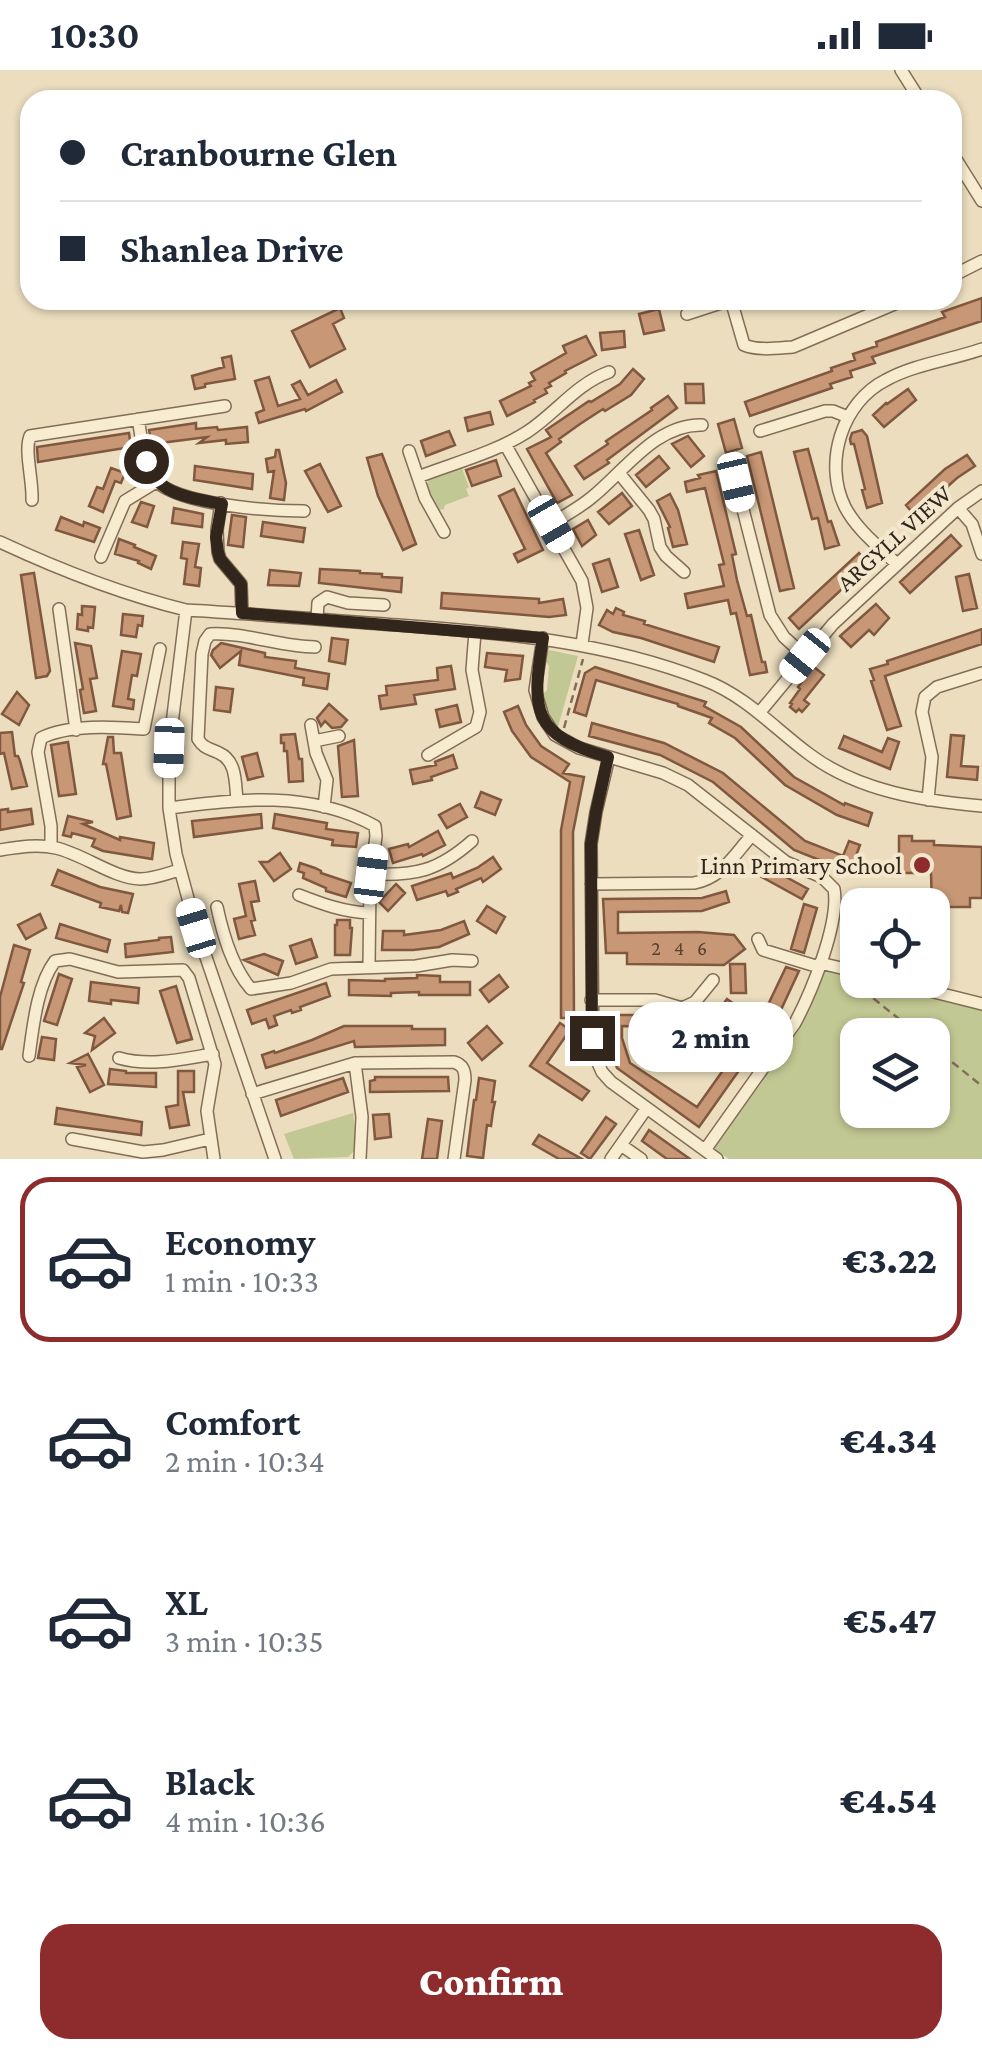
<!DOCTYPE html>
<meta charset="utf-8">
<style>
body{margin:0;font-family:"Crimson Pro",serif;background:#f2f2f3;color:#1f2937;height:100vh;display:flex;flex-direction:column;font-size:38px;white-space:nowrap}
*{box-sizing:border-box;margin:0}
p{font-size:32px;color:#747a83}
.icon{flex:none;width:55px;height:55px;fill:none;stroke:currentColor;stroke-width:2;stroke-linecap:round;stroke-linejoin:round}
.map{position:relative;height:1089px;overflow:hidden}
.sheet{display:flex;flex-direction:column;background:#fff;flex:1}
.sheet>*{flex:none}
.guide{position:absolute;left:20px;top:20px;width:942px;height:220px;border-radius:30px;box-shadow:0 2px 8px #0004;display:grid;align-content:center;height:220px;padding:0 40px;background:#fff}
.buttons{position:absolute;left:840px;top:818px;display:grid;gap:20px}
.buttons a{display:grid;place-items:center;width:110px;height:110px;border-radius:20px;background:#fff;box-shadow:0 2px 8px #0004;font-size:50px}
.end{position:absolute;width:45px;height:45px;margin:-22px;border:12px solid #32261c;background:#fff;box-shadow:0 0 0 5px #fff}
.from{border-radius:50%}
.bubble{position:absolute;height:70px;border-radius:30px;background:#fff;box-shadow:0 2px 8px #0004;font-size:32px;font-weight:800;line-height:70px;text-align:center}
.car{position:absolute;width:30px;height:60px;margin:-30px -15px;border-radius:12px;box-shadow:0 0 8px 2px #0007;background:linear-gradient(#fff 24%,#345 0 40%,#fff 0 76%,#345 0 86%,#fff 0)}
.guide b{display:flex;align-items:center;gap:35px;height:95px;font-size:38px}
.guide b+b{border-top:2px solid #e0e1e3}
.guide i{width:25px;height:25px;background:#1f2937}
ul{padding:18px 0 0;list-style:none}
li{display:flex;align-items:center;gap:30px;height:165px;margin:0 20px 15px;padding:0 20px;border:5px solid transparent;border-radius:30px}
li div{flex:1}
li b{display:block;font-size:38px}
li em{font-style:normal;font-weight:800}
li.active{border-color:#8e2b2c}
li>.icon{width:90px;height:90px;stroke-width:1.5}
.primary-button{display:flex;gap:20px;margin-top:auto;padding:20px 40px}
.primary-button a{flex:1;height:115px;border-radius:30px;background:#8e2b2c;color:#fff;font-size:40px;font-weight:800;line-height:115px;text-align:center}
.status{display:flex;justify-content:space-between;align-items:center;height:70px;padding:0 50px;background:#fff;direction:ltr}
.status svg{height:28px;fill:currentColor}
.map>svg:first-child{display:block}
.green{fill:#c2c893;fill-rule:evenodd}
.building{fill:#c89775;stroke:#80583f;stroke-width:2.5}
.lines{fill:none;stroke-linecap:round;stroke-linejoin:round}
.minor-casing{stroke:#826e58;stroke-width:14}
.path{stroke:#826e58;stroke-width:2.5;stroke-dasharray:8 5;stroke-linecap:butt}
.minor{stroke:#f7ebd0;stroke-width:11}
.route{stroke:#32261c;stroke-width:12}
.poi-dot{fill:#8e2b2c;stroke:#f3e8cd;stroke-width:4}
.labels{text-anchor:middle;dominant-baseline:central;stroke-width:8;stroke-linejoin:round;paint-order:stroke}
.number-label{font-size:20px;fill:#584232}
.street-label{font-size:25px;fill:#32261c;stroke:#f3e8cd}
.poi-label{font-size:25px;fill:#32261c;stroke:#f3e8cd;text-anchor:end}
</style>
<div class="status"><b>10:30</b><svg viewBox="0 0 49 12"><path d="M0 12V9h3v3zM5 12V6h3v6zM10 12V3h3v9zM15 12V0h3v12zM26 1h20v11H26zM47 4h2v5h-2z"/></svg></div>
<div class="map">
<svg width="982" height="1089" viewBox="0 0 982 1089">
<rect width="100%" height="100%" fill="#ebddbe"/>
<!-- green -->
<path class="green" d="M461 396 469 417 466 419 469 426 445 435 444 439 439 440 426 424 430 422 427 418 428 410Z
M549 580 578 586 558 657 552 650 541 626 547 620 549 596 544 589Z
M823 898 857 907 858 910H870L982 938V1089H729L711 1076ZM858 965H932V1040H858Z
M353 1043 355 1059 354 1081 348 1087 294 1089 284 1064Z"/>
<!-- building -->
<path class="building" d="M982 228V251L872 287 875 293 850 301 852 307 830 314 832 318 750 346 745 332 832 301 831 298 855 290 853 284 877 276 876 272 945 247 942 242Z
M340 238 344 248 333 254 345 279 310 297 292 261Z
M659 239 664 260 644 264 639 244Z
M624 261 625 277 602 280 600 263Z
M586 266 596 285 565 301 566 303 549 313 551 316 545 319 547 323 534 330 535 332 507 346 500 331 531 316 529 313 535 310 531 303 566 283 563 276Z
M231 286 235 309 205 314V317L195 319 192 306 224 297 222 288Z
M633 299 644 309 631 325 605 341 603 339 580 354 559 369 561 372 546 383 572 425 557 433 527 379 551 367 546 360 589 331 591 332 620 314Z
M269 307 278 336 300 329 292 315 300 311 308 325 336 310 342 322 306 341 305 339 259 353 256 343 264 340 255 311Z
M685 314H703L704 333H686Z
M908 319 916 330 884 357 873 345 886 333 887 334Z
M668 326 677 338 607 390 609 393 584 409 575 396 608 374 606 371 652 340 651 338Z
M490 342 493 354 468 361 465 348Z
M734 349 742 378 726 383 718 354Z
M196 353V359L217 357 218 360 247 357 248 372 226 374V370L199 373 207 367 152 374 149 360Z
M862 360 867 366 882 433 867 438 862 420 865 419 854 374H851L850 369 852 363Z
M449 361 455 375 426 386 421 371Z
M129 363 131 377 38 392 37 377Z
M688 366 704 386 691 397 672 374Z
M808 379 828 452 831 451 839 475 825 479 818 448 812 449 794 382Z
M276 380H279L286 413 284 430 270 428 274 401 268 402 266 389 275 387Z
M761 382 794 518 780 521 747 386Z
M382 384 416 474 403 480 378 426 367 388Z
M967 385 975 396 957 408 915 446 906 435 945 399Z
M659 386 669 398 646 417 636 405Z
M496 390 501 406 472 416 466 400Z
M320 394 341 436 328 442 305 401Z
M195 396 253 404 252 419 194 410Z
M111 398 125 403 121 413 115 411 103 442 89 436 97 417 103 419Z
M716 401 736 484 732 485 737 510 747 546 751 545 762 592H765L767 602 750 605 736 543 731 544 728 530 688 538 685 524 724 516 719 495 724 494 705 418 687 422 685 412 700 408 698 405Z
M514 419 543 480 518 492 514 484 525 479 499 426Z
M622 423 632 436 609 454 598 442Z
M670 424 678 440 687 474 673 477 668 458 670 457 657 431Z
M141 432 154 436 147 457 132 452Z
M174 438 203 444 202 457 172 453Z
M232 445 246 447 243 477 228 475Z
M61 447 83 456 84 452 100 458 94 472 56 460Z
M588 450 596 465 582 476 573 459Z
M263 452 305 458 303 472 261 466Z
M639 460 654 505 641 510 625 464Z
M951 465 961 476 910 523 900 512Z
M119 469 135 475 134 477 156 486 151 499 138 493 139 491 115 484Z
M183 472 199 474 195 497 201 498 199 516 184 514 187 489 181 488Z
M859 483 869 494 799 559 789 548Z
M609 489 618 517 602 522 593 494Z
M320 499 360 501V503L382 504V507L402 508 401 522 319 513Z
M270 500 301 503 299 516 268 515Z
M34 503 50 601 47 606 36 608 21 505Z
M969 504 977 538 963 541 956 507Z
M442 523 539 529V533L563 529 566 545 549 547 441 538Z
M876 534 889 548 874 565 869 560 851 577 840 566Z
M82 536 95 537 93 558 88 557V561L77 559 78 544 82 545Z
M616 538 624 542 623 545 645 551 644 554 719 577 714 592 641 568 613 562 599 555 607 540 613 544Z
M123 544 143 546 142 556 138 555 136 567 121 565Z
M982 559V574L885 606 901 656 887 660 871 611 874 610 870 599 888 594 887 591Z
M332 568 348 570 345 594 329 591Z
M75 573 91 576 97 608 90 609 96 641 84 643 80 620 83 619Z
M221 573 265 583V587L296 591 295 598 329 604 327 619 303 615 304 608 239 595 241 581 220 598 211 585 213 580Z
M122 581 141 584 137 606 132 605 128 629 134 630 133 639 113 636Z
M487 583 523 586 520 609 505 611 507 600 485 597Z
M451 596 455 619 414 625 416 634 381 639 379 626 387 625 386 616 438 610 437 598Z
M595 597 706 632 704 636 741 657 794 707 844 735 845 733 872 743 868 756 837 745 785 715 735 668 709 653 712 648 678 636V634L596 610 586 646 574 642 585 603Z
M814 597 824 605 804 630 809 634 802 642 799 639 796 642 790 637 792 634 790 633 800 619 798 617Z
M216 617 233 619 230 642 214 640Z
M17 622 29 635 19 655 2 644Z
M329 634 347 650 341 657 332 658 325 651 321 656 317 648Z
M457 635 461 652 440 657 436 640Z
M518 636 526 655 541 676 569 694 563 703 584 707 573 762 574 948H561V760L570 712 531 687 512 661 504 642Z
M592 653 664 673 723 703 805 771 843 786 849 771 860 775 850 802 794 780 713 712 660 685 589 666Z
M12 662 15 686H18L20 691 27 716 12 719 4 683 0 684V663Z
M295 664 299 689H302L303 711 289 712 287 681H284V673H281V665Z
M951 665 964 666 961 696 978 697 977 710 947 707Z
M844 666 882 682 888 668 899 672 890 699 839 678Z
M108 667H113L114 683H121L131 746 117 749 106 694H103Z
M354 670 358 726 342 727 338 676Z
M68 672 76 724 59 726 51 675Z
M257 683 263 706 248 710 242 687Z
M453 685 457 698 431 707 432 710 413 714 410 700 436 695 435 692 437 691Z
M481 722 501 730 495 745 475 737Z
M460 734 467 747 447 758 439 745Z
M8 739V742L31 739 33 754 0 760V740Z
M261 744 262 758 194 767 192 751Z
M275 744 327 753 326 759 358 763 356 777 332 775 333 770 273 758Z
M68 746 93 752 83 754 120 770V767L154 773 152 789 103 781 92 776 95 769 72 763 71 767 63 765Z
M438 761 445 775 423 786 422 784 393 793 389 779 408 774 409 777Z
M899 766H912V771H934V775L982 777V828H970V837H932L931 803H899Z
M280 783 291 799 274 811 260 792H268Z
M493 787 501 799 483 812 481 808 456 819 458 822 448 826 446 821 417 830 412 816 451 803 453 808 477 798Z
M300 793 315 798 321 801V803L351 813 346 827 326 821V818L303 808 304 803 298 801Z
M764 795 808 819 802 829 758 805Z
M58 800 100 817 133 824 128 843 122 842 121 835 119 841 100 837 101 833 52 815Z
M255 811 259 831 251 832 255 850 251 851 255 865 239 869 234 849 246 846 239 814Z
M396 814 405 823 388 841 379 832Z
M726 821 729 832 702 841 618 842V863L698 862 734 865 745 879 724 895 627 894V883H606L603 829 702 828Z
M804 834 817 838 804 883 791 879Z
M487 836 505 847 496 863 477 851Z
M40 844 46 858 26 869 18 855Z
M337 850H350V858H352L350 885H335V855H337Z
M464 851 469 864 439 877 413 880H382L383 861H404V865L441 860Z
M60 854 110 870 107 882 56 868Z
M171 867 173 882 126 887 125 874 159 870V868Z
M311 869 317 887 296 894 290 876Z
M14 875 30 880 21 912 24 913 2 979H0V927Z
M264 884 283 891 278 905 244 890Z
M730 894H745L746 923H731Z
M786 897 799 901 779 944 699 1057 617 998 609 975V945H658L657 957 622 956V968L630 993 697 1037 765 941Z
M59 904 72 909 57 955 44 951Z
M417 905 440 906V912H470V925H419V922L391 923V926L349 925V910L385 911V909L417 908Z
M499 905 508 917 489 932 480 920Z
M91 912 139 918 138 933 111 930V934L89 931Z
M326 913 330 926 300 937 301 940 292 943 291 940 274 946 277 955 269 958 266 949 252 954 247 940Z
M176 916 192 969 177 973 160 921Z
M727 929 737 936 712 970 702 963Z
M104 948 115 963 92 980 95 966 85 963Z
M671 950 697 966 690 978 664 961Z
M560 953 570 960 547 993 589 1021 582 1030 530 996Z
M344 956H412V959H445V975L355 977 354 971 266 998 262 985 274 981 275 983 312 970Z
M487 956 502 973 482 990 468 973Z
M42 967 56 969 54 990 38 988Z
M88 984 104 1015 90 1022 77 997 86 995 70 993Z
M110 999 126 1001V1003H156V1017L108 1014Z
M178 1001H194V1022H183L189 1055 170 1058 166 1037 178 1035Z
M375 1007H448L449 1021 370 1022V1011L375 1010Z
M343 1008 348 1022 281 1046 276 1030Z
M479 1008 495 1011 492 1032H495L493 1041 491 1056 487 1055 483 1088 467 1086 474 1030H476Z
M57 1038 142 1052 141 1065 55 1054Z
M389 1044 391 1067 375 1069 373 1045Z
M606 1047 616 1054 590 1089 581 1083Z
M428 1049 442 1051 437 1089H422Z
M649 1060 690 1089H667L642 1071Z
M539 1065 582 1089H559L533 1074Z"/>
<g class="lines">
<defs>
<path id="minor" d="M901 0 920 30
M952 83 982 131
M952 206 982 191
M731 230 744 275C759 281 778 278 793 277L904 230
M687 244 730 230
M138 349C142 367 142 394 154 409 176 435 270 441 304 441
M760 361 825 341H833L848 347
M505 374 582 511 587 538 582 574
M409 381 425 428 444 462
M619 403 649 440 654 449 660 477 666 486 684 502
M418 407C454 393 494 383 527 362 556 343 576 314 609 302
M736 412 770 545 784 567 805 586
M32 430C33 410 24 381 30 366L225 336
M221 433 217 460 218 482 220 489 241 514 242 543
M958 438 972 454 982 484
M551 454C564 446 579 438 591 428 624 402 655 354 702 355
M0 472C60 500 121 524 186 540 257 544 327 550 398 555 504 563 604 571 704 610 746 626 774 658 809 684 858 721 923 731 982 736
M101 487 125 431 156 412
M897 494C879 477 857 460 845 437 823 393 842 332 886 310 915 294 951 290 982 279
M59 539 76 660
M186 540 169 678V738L176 784 196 858 275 1089
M317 549 318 533 327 527 348 533 384 535
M543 568 535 620 543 647 555 665 579 678 663 703 688 715 786 792 822 807 834 819C840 853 811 923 795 953L705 1080
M760 642 833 554 958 438 982 421
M311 655 316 683 327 710 324 737
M314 671 339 666
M428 685 476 657 480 642 472 600 475 562
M609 687 596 742 591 774 593 982 602 1002 611 1012 717 1089
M237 730C235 713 237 691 219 683 209 678 204 679 198 669L202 584 205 571 210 564C246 562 280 577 315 577
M928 730 932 687 922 642 925 627 937 617 982 603
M169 738C239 729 310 720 375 756L376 766 370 813 369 896
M51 777V756L38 682 41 668C70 654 113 657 144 659L160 579
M0 780C19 777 37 774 56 778 83 784 113 808 140 809 153 809 166 804 179 800
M371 804C415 806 438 801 472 771
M591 814 694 813C722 808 734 785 752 765
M299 825C322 834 344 842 369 843
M217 837C223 865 232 897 251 919L291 913 331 899 416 896 452 890 472 891
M758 869 763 880 819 897
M820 893 858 902
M886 910 982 934
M591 930H655L682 938 695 932 713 910
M29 986C33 957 37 915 55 891L70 889 118 902 183 900 189 908 215 994 207 1041 214 1089
M119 988C150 997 182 989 213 984
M355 993 362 1047 360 1089
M252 1024 355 993 454 992C463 995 465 1000 465 1010L454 1089
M72 1069 143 1082 163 1080 210 1069
M621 1075 641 1089
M611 1089 646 1039"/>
</defs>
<!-- minor casing -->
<use href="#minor" class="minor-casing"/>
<!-- path -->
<path class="path" d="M564 658 583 589
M853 912 919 965
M932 976 982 1016"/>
<!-- minor -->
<use href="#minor" class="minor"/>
</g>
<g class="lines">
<!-- route -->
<path class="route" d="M146 391C156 425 191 428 222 434L216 467 218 482 220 489 241 514 242 543 543 568C531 641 532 665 608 687L596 742 591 774 592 968"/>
</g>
<!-- markers -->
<circle class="poi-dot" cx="922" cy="795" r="10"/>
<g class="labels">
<!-- number labels -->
<g class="number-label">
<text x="656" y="878">2</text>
<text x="679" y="878">4</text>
<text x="702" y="878">6</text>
</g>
<!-- street labels -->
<g class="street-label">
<text transform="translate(894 468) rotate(-42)">ARGYLL VIEW</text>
</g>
<!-- poi labels -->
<g class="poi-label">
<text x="902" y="795">Linn Primary School</text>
</g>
</g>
</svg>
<div class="buttons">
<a><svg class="icon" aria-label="locate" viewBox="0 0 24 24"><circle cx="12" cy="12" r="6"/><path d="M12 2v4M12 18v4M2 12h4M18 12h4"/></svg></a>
<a><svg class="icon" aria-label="layers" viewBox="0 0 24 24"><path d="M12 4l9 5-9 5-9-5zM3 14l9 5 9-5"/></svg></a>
</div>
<i class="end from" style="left:146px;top:391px"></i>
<i class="end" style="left:592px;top:968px"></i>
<div class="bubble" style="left:628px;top:932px;width:165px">2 min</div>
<i class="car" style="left:736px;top:412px;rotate:167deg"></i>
<i class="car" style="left:551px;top:454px;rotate:150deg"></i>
<i class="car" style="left:805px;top:586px;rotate:219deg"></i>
<i class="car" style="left:169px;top:678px;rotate:182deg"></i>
<i class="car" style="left:371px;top:804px;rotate:7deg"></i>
<i class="car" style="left:196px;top:858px;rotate:343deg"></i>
<div class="guide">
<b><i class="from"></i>Cranbourne Glen</b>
<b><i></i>Shanlea Drive</b>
</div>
</div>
<section class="sheet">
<ul>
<li class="active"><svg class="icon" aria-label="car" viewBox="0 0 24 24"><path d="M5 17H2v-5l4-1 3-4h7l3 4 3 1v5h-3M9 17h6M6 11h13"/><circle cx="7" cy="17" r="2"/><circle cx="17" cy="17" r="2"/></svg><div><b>Economy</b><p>1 min · 10:33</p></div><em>€3.22</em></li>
<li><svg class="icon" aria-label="car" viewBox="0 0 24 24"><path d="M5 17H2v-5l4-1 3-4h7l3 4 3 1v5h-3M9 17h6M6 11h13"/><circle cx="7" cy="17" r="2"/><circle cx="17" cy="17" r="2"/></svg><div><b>Comfort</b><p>2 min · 10:34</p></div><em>€4.34</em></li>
<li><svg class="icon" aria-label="car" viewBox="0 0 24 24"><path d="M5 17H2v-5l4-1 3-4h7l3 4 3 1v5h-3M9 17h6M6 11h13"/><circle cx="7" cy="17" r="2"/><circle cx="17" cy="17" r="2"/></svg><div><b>XL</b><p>3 min · 10:35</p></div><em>€5.47</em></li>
<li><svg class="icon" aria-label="car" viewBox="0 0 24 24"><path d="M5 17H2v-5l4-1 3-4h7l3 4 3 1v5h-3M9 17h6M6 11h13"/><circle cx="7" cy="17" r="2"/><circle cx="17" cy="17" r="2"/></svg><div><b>Black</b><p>4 min · 10:36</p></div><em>€4.54</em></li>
</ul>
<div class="primary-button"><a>Confirm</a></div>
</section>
